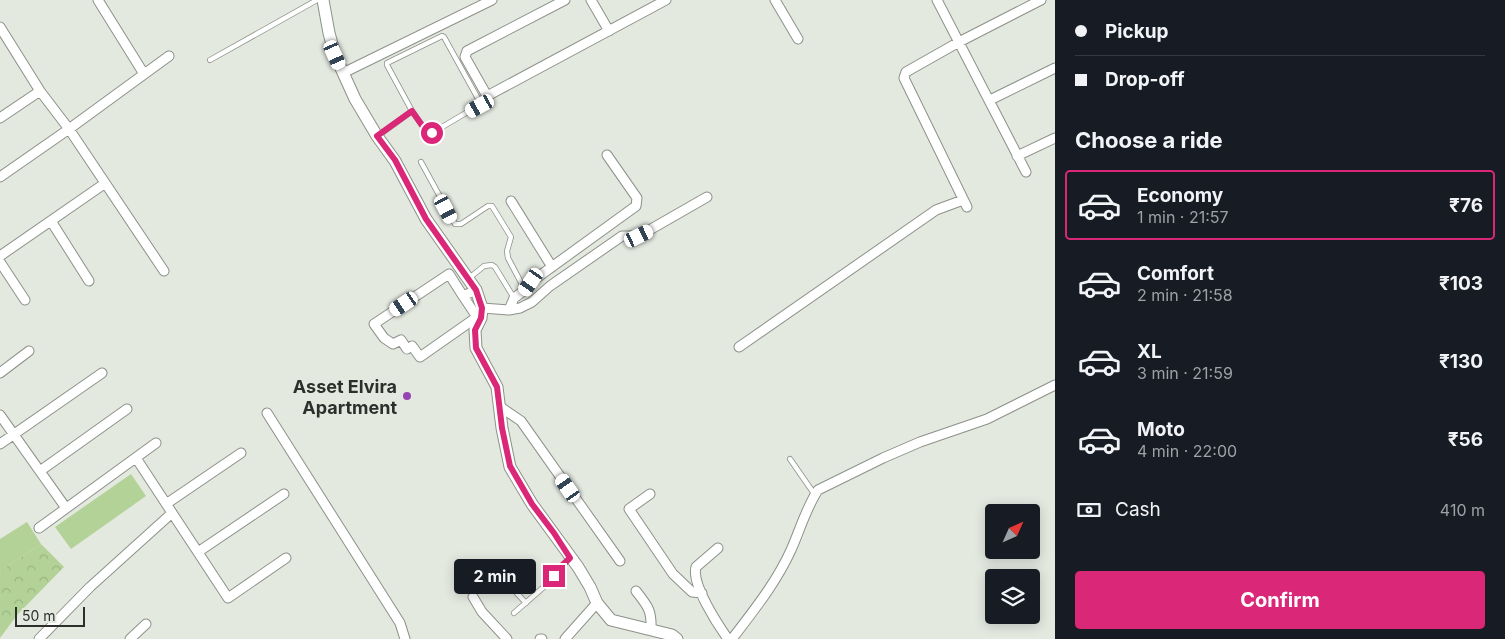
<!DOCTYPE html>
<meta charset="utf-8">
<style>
body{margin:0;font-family:Inter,sans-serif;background:#20242c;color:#f1f3f6;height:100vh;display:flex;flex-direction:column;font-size:19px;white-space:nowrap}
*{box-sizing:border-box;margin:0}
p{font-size:16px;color:#9ea1a6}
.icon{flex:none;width:28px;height:28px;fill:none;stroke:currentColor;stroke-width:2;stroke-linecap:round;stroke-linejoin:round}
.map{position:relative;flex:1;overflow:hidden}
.side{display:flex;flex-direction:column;background:#171b24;width:450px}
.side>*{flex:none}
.banner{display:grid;align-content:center;height:110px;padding:0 20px;background:#171b24}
.needle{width:32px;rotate:45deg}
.fabs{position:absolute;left:985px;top:504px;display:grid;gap:10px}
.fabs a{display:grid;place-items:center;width:55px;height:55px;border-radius:5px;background:#171b24;box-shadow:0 2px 12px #0003;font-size:25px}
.scale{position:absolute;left:15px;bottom:12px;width:70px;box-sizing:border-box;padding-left:5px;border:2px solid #2d2f2c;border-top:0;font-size:14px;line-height:18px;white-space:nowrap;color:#2d2f2c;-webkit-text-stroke:4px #e4e9e0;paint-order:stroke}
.end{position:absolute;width:22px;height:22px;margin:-11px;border:6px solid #db2777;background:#fff;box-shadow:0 0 0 2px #fff}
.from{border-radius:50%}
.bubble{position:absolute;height:35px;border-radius:5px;background:#171b24;box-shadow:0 2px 12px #0003;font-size:16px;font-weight:700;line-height:35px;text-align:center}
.car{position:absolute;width:15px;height:30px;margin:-15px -8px;border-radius:6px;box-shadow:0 0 4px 1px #0007;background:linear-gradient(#fff 24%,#345 0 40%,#fff 0 76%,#345 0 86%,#fff 0)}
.banner b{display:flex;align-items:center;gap:18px;height:48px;font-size:19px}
.banner b+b{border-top:1px solid #363941}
.banner i{width:12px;height:12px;background:#f1f3f6}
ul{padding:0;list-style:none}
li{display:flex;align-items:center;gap:15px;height:70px;margin:0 10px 8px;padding:0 10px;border:2px solid transparent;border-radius:5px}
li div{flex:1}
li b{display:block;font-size:19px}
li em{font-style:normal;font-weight:700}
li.selected{border-color:#db2777}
li>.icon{width:45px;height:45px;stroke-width:1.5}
h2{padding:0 20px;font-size:22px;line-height:60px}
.pay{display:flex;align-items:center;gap:12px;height:55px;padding:0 20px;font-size:19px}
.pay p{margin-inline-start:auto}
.primary-button{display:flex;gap:10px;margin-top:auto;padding:10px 20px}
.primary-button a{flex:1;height:58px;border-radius:5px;background:#db2777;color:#fff;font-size:20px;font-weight:700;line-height:58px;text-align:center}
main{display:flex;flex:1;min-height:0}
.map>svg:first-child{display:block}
.green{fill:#b3d297}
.park{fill:url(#park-crowns)}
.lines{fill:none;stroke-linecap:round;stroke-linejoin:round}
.service-casing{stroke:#8c9189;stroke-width:6}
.minor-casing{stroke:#8c9189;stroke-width:11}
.tertiary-casing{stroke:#8c9189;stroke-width:13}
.service{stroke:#fff;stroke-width:4.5}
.minor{stroke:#fff;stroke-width:9}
.tertiary{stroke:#fff;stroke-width:11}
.route{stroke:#db2777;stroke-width:6}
.poi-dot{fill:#9645b4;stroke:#e4e9e0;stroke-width:2}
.labels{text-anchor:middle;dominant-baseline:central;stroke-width:4;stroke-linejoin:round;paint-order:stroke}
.poi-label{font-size:18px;font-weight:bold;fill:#2d2f2c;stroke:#e4e9e0;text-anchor:end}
</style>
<main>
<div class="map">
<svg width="1055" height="639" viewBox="0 0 1055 639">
<defs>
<pattern id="park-crowns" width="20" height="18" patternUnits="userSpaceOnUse" patternTransform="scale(1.25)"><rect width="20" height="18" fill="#b3d297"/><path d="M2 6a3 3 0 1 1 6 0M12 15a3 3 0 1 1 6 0" fill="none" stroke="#9ab582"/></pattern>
</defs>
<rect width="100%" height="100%" fill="#e4e9e0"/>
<!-- green -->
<path class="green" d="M131 474 146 496 71 549 55 527Z
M27 522 41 544 0 571V539Z"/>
<!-- park -->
<path class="park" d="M41 544 64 567 18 614 0 638V571Z"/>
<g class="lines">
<defs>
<path id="service" d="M442 36 444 37 481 104 432 133 426 131 412 111 387 65V63Z
M210 60 317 0
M379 135 412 111
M421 162 455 224H461L488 206H492L511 237 507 251 508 258 525 290
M468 279 484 266 492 265 495 267 514 298
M790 459 815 495
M496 571 526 603
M514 613 554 578 553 574 570 558"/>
<path id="minor" d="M98 0 144 74
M565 0 467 51 465 57 486 94 489 95 666 0
M591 0 609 31
M775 0 798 39
M937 0 1026 172
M0 27 40 91 69 129 164 271
M343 73 492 0
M990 100 1055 68
M0 118 40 91
M1017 156 1055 138
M0 177 69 129 169 56
M511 201 552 267
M967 207 904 78 906 72 959 42 1041 0
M51 221 89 281
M0 256 104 184
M0 262 25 300
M463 296 477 317 420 357 412 346 407 349 401 340 393 344 384 338 374 324 449 274 463 296 476 290
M482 308 509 310 520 308 532 302 550 286 622 236H639L707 197
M509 310 514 298 525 290 531 282 636 206 637 198 607 155
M739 347 936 210 963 200
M0 373 29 351
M499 406 521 421 620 561
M267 413 400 623 405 639
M0 415 66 508
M0 444 102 373
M136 458 228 598 286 558
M40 471 127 409
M650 494 629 509 673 574 692 592 702 593
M166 504 241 453
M39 528 156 443
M718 548 696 567C691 584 718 625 728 639
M198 552 284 494
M636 591C648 606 652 611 651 630
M473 597 482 612 507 639
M39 639 90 587 172 513
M130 639 146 624
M540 639H542
M565 639 597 603
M732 639C754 610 776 583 791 550 800 530 806 508 818 490L883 458 920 442 987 419 1055 385"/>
<path id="tertiary" d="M323 0 329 33 335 55 355 99 377 136 395 161 426 219 476 290 482 308 481 318 475 330 476 348 497 387 502 428 510 467 532 504 578 567 590 587 597 603 611 620 672 635 677 639"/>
</defs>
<!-- service casing -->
<use href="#service" class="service-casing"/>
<!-- minor casing -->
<use href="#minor" class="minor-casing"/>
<!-- tertiary casing -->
<use href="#tertiary" class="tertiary-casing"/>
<!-- service -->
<use href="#service" class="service"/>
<!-- minor -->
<use href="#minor" class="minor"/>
<!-- tertiary -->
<use href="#tertiary" class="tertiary"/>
</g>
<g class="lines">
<!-- route -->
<path class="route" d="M432 133 426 131 412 111 377 136 395 160 426 219 476 290 482 308 481 318 475 330 476 348 497 387 502 428 510 466 532 504 554 533 570 558 553 574 554 576"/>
</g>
<!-- markers -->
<circle class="poi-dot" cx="407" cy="396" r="5"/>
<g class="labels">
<!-- poi labels -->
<g class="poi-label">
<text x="397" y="386">Asset Elvira<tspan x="397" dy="21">Apartment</tspan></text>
</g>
</g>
</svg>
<div class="fabs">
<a><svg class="needle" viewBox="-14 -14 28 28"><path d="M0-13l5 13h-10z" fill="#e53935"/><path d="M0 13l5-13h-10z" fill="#9ea1a6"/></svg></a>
<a><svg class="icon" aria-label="layers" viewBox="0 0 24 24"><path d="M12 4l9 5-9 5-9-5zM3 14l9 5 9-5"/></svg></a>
</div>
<div class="scale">50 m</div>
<i class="end from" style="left:432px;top:133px"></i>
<i class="end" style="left:554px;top:576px"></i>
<div class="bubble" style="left:454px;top:559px;width:82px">2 min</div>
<i class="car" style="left:335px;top:55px;rotate:156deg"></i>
<i class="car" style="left:480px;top:106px;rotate:241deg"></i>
<i class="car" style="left:446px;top:209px;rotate:152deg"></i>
<i class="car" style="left:639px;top:236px;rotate:64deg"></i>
<i class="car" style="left:531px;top:282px;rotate:215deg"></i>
<i class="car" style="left:404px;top:304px;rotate:236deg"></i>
<i class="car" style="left:568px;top:488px;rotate:325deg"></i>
</div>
<section class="side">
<div class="banner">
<b><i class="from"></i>Pickup</b>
<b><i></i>Drop-off</b>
</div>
<h2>Choose a ride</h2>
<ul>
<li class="selected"><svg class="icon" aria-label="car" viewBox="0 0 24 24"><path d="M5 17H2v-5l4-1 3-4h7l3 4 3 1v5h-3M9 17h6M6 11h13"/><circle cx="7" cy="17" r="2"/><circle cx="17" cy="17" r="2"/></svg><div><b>Economy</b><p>1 min · 21:57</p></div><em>₹76</em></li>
<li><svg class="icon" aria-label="car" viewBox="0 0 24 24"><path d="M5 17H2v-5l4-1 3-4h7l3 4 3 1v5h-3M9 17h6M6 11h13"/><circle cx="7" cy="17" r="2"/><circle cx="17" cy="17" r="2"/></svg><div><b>Comfort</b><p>2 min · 21:58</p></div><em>₹103</em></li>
<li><svg class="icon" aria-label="car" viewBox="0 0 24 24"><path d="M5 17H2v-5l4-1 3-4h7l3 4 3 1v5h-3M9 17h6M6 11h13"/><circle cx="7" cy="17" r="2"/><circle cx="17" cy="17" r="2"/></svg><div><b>XL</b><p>3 min · 21:59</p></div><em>₹130</em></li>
<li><svg class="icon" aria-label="car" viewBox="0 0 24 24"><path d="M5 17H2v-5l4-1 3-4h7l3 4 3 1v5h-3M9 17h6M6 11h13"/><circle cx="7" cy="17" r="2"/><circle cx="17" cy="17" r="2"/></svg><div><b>Moto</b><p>4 min · 22:00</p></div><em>₹56</em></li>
</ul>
<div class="pay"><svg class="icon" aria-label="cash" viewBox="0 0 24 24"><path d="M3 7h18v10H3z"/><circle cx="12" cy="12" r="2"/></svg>Cash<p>410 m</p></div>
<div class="primary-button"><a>Confirm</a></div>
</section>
</main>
